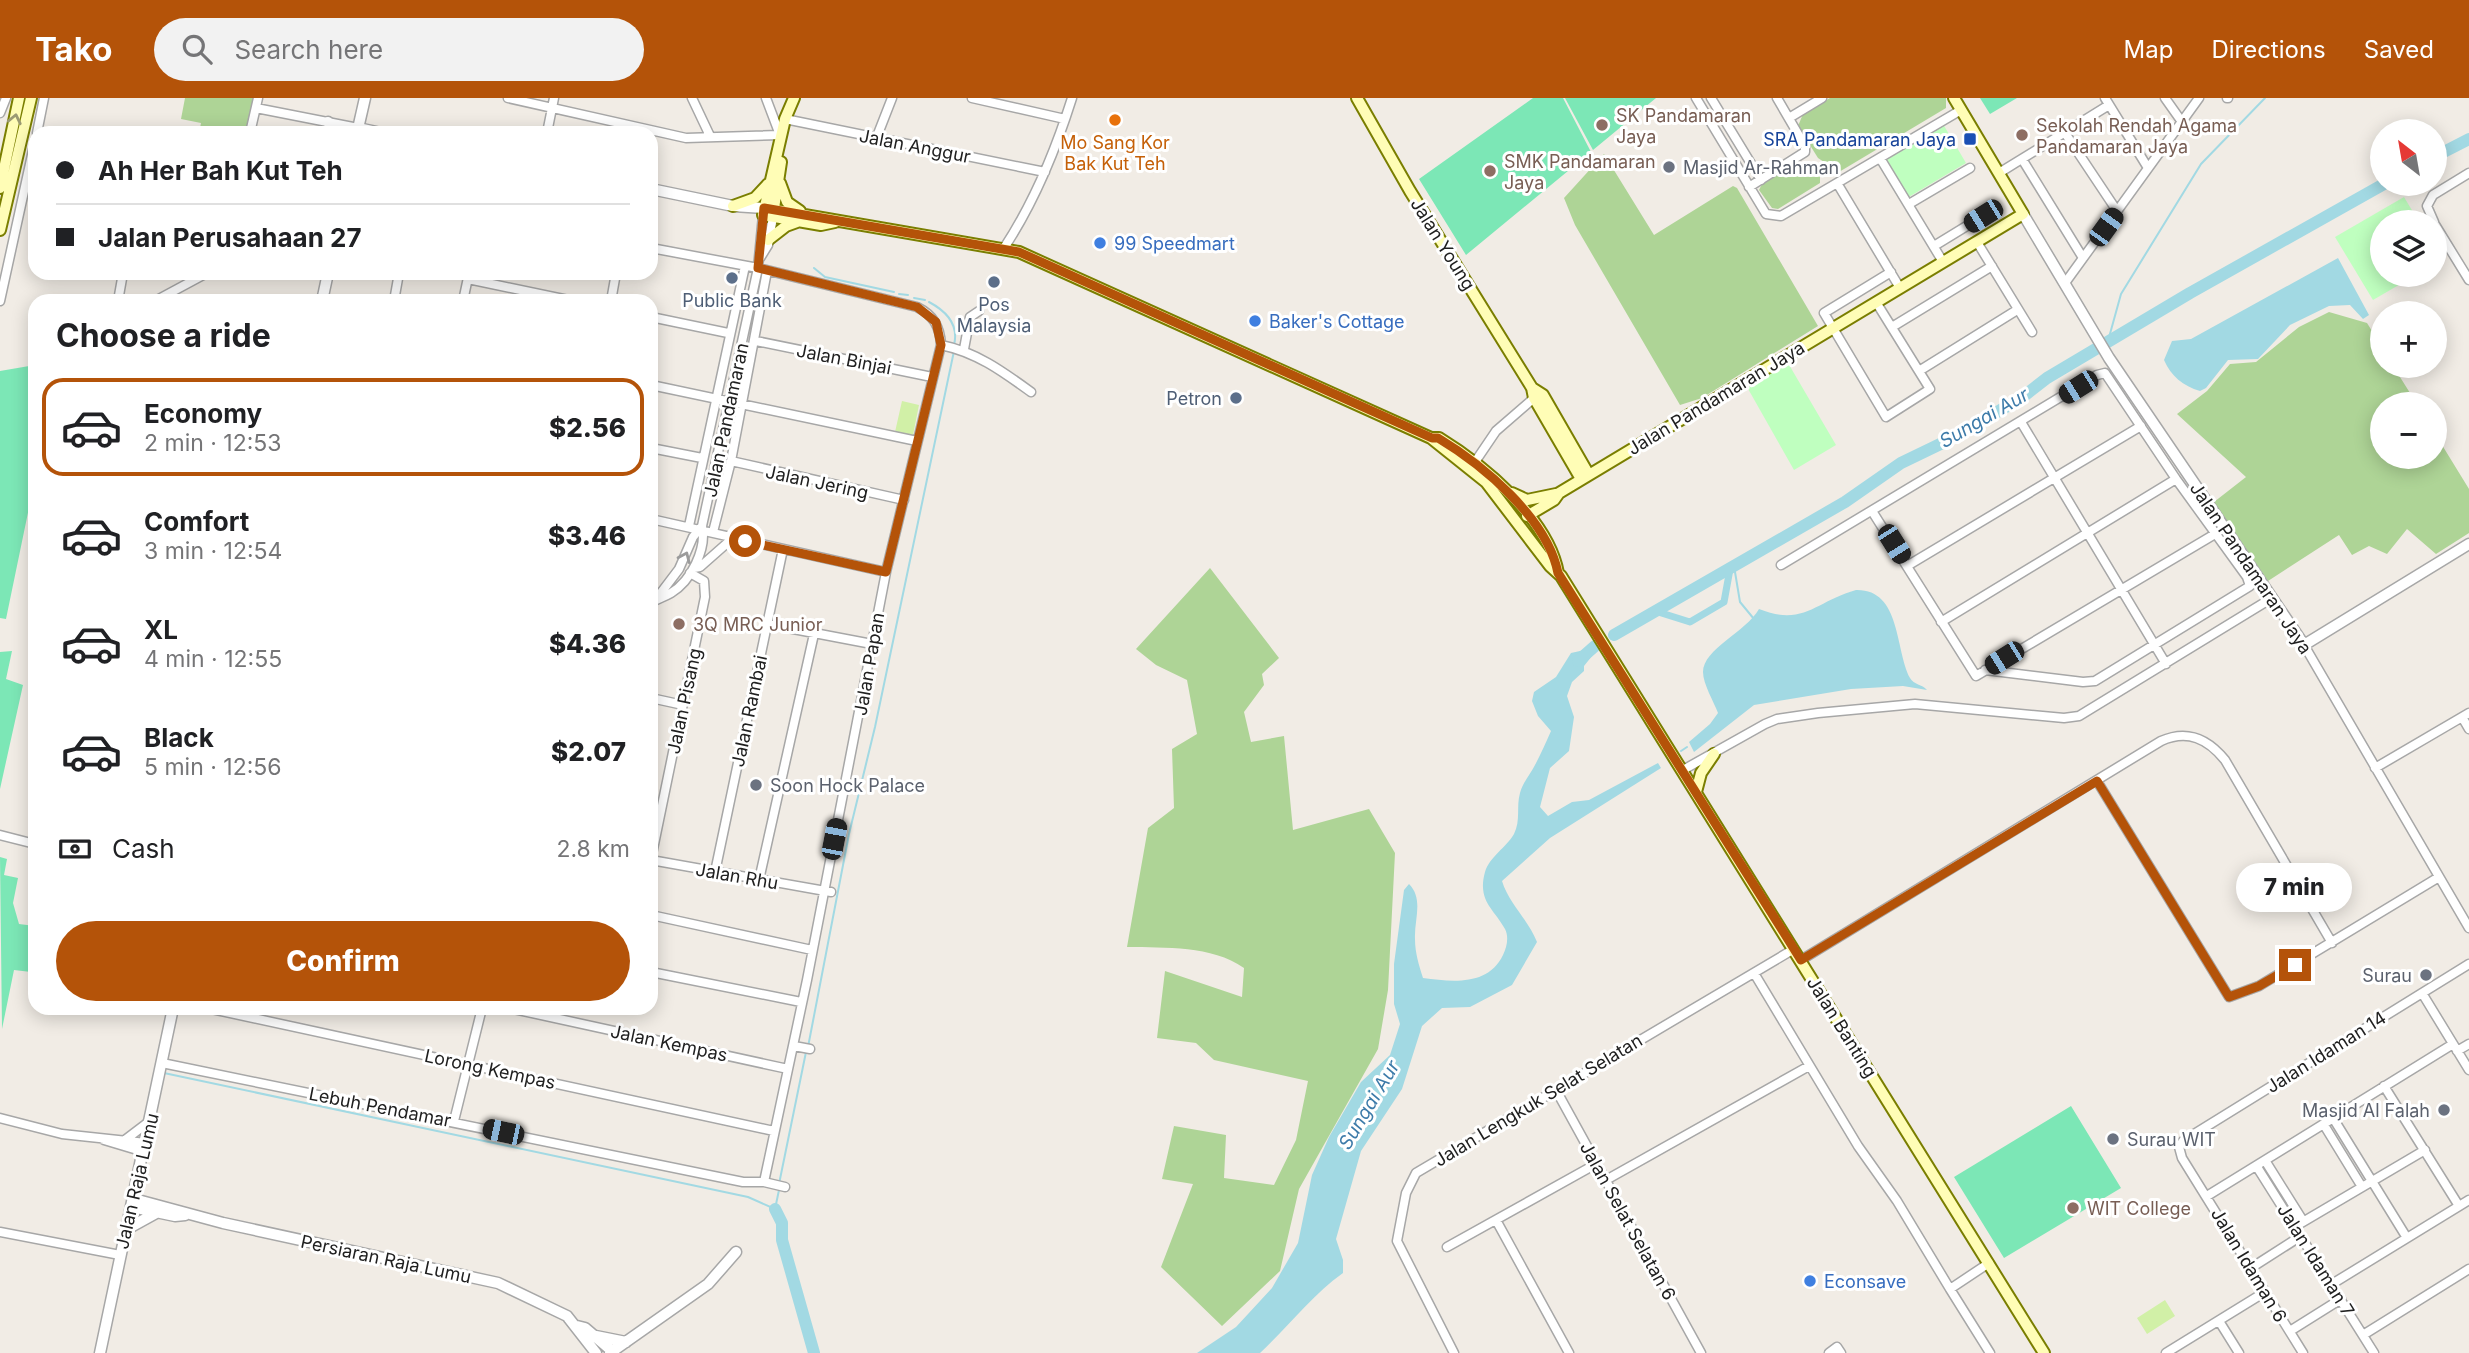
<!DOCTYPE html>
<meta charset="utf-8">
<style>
body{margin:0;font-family:Inter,sans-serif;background:#f2f2f2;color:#202124;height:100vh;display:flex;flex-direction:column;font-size:26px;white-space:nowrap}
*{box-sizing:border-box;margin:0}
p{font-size:23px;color:#757577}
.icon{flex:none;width:38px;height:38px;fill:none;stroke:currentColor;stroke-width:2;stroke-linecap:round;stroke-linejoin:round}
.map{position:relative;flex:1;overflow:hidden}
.panel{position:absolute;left:28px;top:196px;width:630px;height:721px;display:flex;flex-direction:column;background:#fff;border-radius:21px;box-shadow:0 4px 18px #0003}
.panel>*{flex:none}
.guide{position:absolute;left:28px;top:28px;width:630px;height:154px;border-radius:21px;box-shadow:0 4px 18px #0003;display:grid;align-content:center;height:154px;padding:0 28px;background:#fff}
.needle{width:46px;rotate:329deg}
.buttons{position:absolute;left:2370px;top:21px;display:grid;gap:14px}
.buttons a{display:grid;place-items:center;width:77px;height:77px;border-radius:50%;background:#fff;box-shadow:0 4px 18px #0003;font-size:35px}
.end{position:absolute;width:32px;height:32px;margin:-16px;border:9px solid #b45309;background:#fff;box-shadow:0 0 0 4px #fff}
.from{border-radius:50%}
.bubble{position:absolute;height:49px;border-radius:24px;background:#fff;box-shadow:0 4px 18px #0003;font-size:23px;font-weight:800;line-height:49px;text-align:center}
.car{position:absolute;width:21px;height:42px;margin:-21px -10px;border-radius:9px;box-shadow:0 0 5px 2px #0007;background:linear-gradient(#222 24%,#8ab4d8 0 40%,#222 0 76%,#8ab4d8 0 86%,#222 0)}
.guide b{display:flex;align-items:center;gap:24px;height:66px;font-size:26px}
.guide b+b{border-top:2px solid #e0e0e0}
.guide i{width:18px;height:18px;background:#202124}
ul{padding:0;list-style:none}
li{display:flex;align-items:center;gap:21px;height:98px;margin:0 14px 10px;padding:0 14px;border:4px solid transparent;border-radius:21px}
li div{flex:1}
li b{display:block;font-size:26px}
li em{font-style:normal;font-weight:800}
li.active{border-color:#b45309}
li>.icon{width:63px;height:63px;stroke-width:1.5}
h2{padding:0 28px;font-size:32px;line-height:84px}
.pay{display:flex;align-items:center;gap:18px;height:77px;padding:0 28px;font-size:26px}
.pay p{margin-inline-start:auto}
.button{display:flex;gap:14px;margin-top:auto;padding:14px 28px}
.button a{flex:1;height:80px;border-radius:42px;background:#b45309;color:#fff;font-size:28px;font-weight:800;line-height:80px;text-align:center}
header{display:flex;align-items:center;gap:42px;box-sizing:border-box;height:98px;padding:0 35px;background:#b45309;color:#fff}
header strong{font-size:33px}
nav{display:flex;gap:38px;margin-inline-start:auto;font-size:24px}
.search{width:490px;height:63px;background:#f2f2f2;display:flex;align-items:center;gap:18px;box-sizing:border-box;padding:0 24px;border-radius:38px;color:#757577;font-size:26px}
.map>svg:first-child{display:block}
.grass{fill:#d1f0a7}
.forest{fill:#aed496}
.park{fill:#bfffbf}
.pitch{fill:#7ce7b6}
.water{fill:#a2d9e3}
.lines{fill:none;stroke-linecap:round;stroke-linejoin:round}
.stream{stroke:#a2d9e3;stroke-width:2}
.canal{stroke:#a2d9e3;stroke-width:7}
.river{stroke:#a2d9e3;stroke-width:12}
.minor-casing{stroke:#a7a7a7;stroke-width:11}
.tertiary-casing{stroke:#a7a7a7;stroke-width:13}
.secondary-casing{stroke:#7a7e00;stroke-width:14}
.minor{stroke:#fff;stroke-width:8}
.tertiary{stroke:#fff;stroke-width:10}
.secondary{stroke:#fffdb6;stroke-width:10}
.oneway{stroke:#9b9a72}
.oneway2{stroke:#9b9b9b}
.route{stroke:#b45309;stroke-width:9}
.food-dot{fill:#e8710a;stroke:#fff;stroke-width:2.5}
.education-dot{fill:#8d6e63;stroke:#fff;stroke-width:2.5}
.transit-dot{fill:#1a4fb4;stroke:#fff;stroke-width:2.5}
.worship-dot{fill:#6b7280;stroke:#fff;stroke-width:2.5}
.shop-dot{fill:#3f7fe0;stroke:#fff;stroke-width:2.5}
.service-dot{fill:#5c6f8a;stroke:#fff;stroke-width:2.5}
.labels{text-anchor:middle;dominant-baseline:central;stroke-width:6;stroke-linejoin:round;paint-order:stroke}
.education-label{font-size:18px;fill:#785e54;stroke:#fff;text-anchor:start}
.transit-label{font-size:18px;fill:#164399;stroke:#fff;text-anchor:end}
.food-label{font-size:18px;fill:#c56008;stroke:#fff}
.street-label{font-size:18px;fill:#202020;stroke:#fff}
.worship-label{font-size:18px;fill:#5b616d;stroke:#fff;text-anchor:start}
.shop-label{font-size:18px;fill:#366cbe;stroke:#fff;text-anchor:start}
.service-label{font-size:18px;fill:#4e5e75;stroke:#fff}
.water-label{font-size:19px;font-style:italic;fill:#3d7ba9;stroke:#fff}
</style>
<header>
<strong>Tako</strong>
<div class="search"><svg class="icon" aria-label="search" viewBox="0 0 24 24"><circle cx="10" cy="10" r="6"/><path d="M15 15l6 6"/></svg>Search here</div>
<nav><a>Map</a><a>Directions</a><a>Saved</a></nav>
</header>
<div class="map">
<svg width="2469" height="1255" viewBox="0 0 2469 1255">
<rect width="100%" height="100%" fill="#f1ece5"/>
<!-- grass -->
<path class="grass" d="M902 303 919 307 913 337 895 334Z
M2165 1202 2175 1218 2147 1236 2137 1220Z"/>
<!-- forest -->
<path class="forest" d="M185 0H254L246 35H199L201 25 181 21Z
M1830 0H1946V10L1839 74 1818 60 1798 28 1803 16Z
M1604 56 1654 137 1733 88 1737 90 1818 228 1702 300 1680 307 1575 127 1564 100Z
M1794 66 1820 78V85L1778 111 1772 110 1759 92 1762 86Z
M2329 214 2367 225 2382 249V268H2393L2417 306H2382V359H2434V334L2469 391V435L2436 456 2407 431 2387 456 2369 448 2352 457 2339 437 2268 483 2214 404 2246 379 2177 316 2207 293 2230 266 2256 264 2299 229Z
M1210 470 1279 560 1262 576 1264 587 1244 614 1251 644 1284 638 1293 732 1369 711 1395 755 1388 892 1378 951 1299 1091 1280 1173 1222 1228 1161 1169 1193 1086 1162 1081 1174 1028 1226 1037 1224 1080 1274 1087 1296 1042 1308 983 1214 962 1196 945 1157 940 1165 873 1242 899 1244 870C1211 847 1166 850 1127 849L1148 730 1174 710 1172 651 1197 636 1187 582 1156 567 1136 551Z"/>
<!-- park -->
<path class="park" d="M1943 26 1966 65 1907 100 1884 61Z
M2404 99 2419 124H2382V177H2416L2373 202 2335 139Z
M1788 265 1836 347 1794 372 1747 289Z"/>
<!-- pitch -->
<path class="pitch" d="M1533 0H1563L1591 54 1466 157 1419 81Z
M1565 0H1656L1593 52Z
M1980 0H2017L1990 16Z
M35 267V400H31L6 521 0 520V273Z
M12 553 6 581 23 587 0 691V554Z
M0 759 7 761 4 777 18 780 13 805 19 826 35 828V860L31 874 14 872 2 931Z
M2071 1008 2121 1090 2004 1160 1954 1079Z"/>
<!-- water -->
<path class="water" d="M2338 160 2369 217 2363 221 2350 207 2329 208 2290 227 2258 261 2228 262 2206 290 2200 293C2183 288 2171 278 2164 262L2172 243 2191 241Z
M1856 492C1901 491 1895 551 1910 580 1914 587 1922 586 1927 592L1903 588 1851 591 1754 607 1694 654 1689 644 1710 626 1718 615C1714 604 1703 586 1703 574 1703 551 1746 534 1759 511 1804 529 1816 503 1856 492Z
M1589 551 1592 558 1584 568V573L1572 584 1567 598 1574 619 1569 653 1550 670 1540 709 1548 718 1572 704 1589 702 1658 665 1661 670 1550 740 1502 783C1509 806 1528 821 1537 844L1512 887 1470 909 1442 910 1422 928 1402 991 1361 1053 1336 1141 1343 1162V1175C1312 1197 1288 1229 1260 1255H1197L1236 1229 1272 1190 1298 1145 1312 1077 1329 1039 1361 984 1390 957 1400 926 1394 906V866L1404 792 1409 786C1424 801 1414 822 1415 841 1415 855 1419 867 1423 880 1453 884 1488 888 1503 857 1507 849 1509 839 1505 831 1494 811 1477 803 1485 774 1490 758 1506 750 1514 736 1521 722 1516 709 1520 695 1523 684 1530 677 1535 667 1541 656 1546 644 1551 633L1538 618 1532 603 1534 594 1556 579 1571 555Z"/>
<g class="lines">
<!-- stream -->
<path class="stream" d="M814 170 825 179 894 194
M899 196 908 197
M914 200 925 202
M929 204C946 213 959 227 954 247
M2108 243 2121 196 2201 66 2265 0
M1734 468 1740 504 1754 521
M1681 653 1687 649
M808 949 849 736 875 629 954 253
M164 975 748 1099 775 1111 779 1092
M779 1086 806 954"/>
<!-- canal -->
<path class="canal" d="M1655 513 1690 524 1724 504 1730 471"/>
<!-- river -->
<path class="river" d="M2434 59 2469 41
M1614 537 1845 404 1901 365 1959 337 2024 298 2047 280 2190 195 2384 86
M1578 563 1595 548
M775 1111 782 1125V1142L814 1255"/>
<defs>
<path id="minor" d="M508 0 686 40 780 37 766 0
M692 0 710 38
M972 0 1065 21
M1696 0 1766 116 1781 118 1961 12
M1711 0 1761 82
M2105 0 2148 70
M2165 0 2182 24
M2227 0H2228
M256 10 358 30
M0 15 6 0
M1789 20 1822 0
M785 21 1045 74
M37 35 44 0
M250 35 258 0
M547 35 554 0
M2065 35 2117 113
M876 41 892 0
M1880 60 1943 164
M2022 61 2083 160
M1999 75 2109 7
M1837 85 1900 190
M1749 89 1805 54V48L1777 0
M1909 106 1970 70
M2434 124 2427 108 2433 97 2469 75
M2434 125 2469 182
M1977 144 2032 234
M1934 148 1983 118
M651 150 758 170 917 209C933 217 940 228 941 247L886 474 807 882 764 1084
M1004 150C1035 103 1055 54 1072 0
M760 160 768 147 773 119
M468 181 573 203
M2065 185 2199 0
M0 203 35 43
M118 203 123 175
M155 203 207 175
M394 203 399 175
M463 203 469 175
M611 203 616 175
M1876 204 1930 291 1886 319 1824 215 1891 174
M651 219 728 235
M1892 229 1992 168
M756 243 932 279
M941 247C976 254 1002 273 1031 294
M964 251 970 219 979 213
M1919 273 2017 212
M651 287 917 343
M2021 324 2166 566
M651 350 702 360
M731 363 904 402
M1475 364 1496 333 1534 300
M1872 413 1976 578 2215 436
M651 421 886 474
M689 428 745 168
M713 434 731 363 767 173
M1781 467 2097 277 2105 275 2176 381 2247 479 2250 488 2095 583 2083 584 1985 572
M1907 468 2141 328
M694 470 700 469 734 439
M657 500 679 471 693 439 702 428
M651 505C657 501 664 499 671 495 691 483 707 451 702 428L758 170 763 117
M1941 524 2176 381
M767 526 872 546
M2304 547 2469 830
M651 600 683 607
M2462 619 2469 631
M2375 670 2469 615
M1683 672 1765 626 1777 621 1818 615 1915 606 2064 620 2079 618 2272 500
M2097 683 2229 899 2259 888 2439 779
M0 737 35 746
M651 761 705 499 704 483 690 475
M651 762 831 794
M715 774 783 451
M759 782 814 536
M651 817 812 852
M1801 862 2161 643C2188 631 2208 641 2225 662L2332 845
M651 874 801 904
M1754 875 1858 1048 1897 1103 1950 1191
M2422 895 2469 972
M207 910 774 1033
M509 910 788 971
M794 948 810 951
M2457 953 2469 946
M162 965 743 1084H764L785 1089
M2384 988 2459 1108
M1556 992 1701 1255
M0 1020 62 1036 146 1045
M2333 1020 2407 1140
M454 1023 482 910
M2324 1027 2362 1089
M104 1042 144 1054
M125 1042 150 1023
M2266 1064 2303 1123
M2257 1069 2374 1255
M1606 1082 1809 968
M2207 1098 2453 946
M1496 1122 1569 1255
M2296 1128 2425 1052
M0 1134 120 1157
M1447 1149 1596 1066
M1989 1165 1950 1191 1990 1255
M2251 1170 2301 1138
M2332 1186 2469 1102
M2219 1223 2239 1255
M2290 1233 2341 1201
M2363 1237 2469 1171
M1454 1255 1397 1143 1406 1095 1416 1075 1794 851
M1829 1255 1837 1249 1841 1255
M2166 1255 2265 1194
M2303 1255 2182 1060 2179 1049 2183 1043 2469 866"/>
<path id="tertiary" d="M328 24 338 35
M358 30 381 35
M357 35 365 0
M651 91 733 108 764 110
M2023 116 2109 260 2304 547 2469 446
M322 203 328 175
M134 1101 223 1125 498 1185 567 1218 596 1255
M132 1109 175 1118 185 1117
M127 1131 156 1115
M577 1228 585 1230 612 1253
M596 1238 626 1244
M100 1255 173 910
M610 1255 708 1186 736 1154"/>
<path id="secondary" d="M794 0 785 21 763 117 821 127 835 124
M1357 0 1410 93 1532 290 1534 300 1581 381
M780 85 787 104 800 113
M0 90 19 0
M733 108 755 100 768 86
M764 110 1019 154 1431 340H1439C1483 367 1548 420 1558 475
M773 117 781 64
M0 132 31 0
M768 142 786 128 797 124
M1532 290 1543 297 1589 377
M1431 340 1486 384 1550 468 1561 478 2044 1255
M1512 395 1527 402 1556 396
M1527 418 1554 402 1559 395 2023 116 1954 0
M1696 694 1701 675 1714 656"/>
</defs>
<!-- minor casing -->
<use href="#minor" class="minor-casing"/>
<!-- tertiary casing -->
<use href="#tertiary" class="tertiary-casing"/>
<!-- secondary casing -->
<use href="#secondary" class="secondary-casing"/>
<!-- minor -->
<use href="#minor" class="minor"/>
<!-- tertiary -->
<use href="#tertiary" class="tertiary"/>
<!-- secondary -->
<use href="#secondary" class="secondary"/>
</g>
<!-- one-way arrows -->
<defs><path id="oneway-chevron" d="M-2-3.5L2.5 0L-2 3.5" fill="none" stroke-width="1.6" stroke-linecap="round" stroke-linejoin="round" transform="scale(1.75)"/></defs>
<use class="oneway" href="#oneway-chevron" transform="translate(15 21) rotate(-78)"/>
<use class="oneway2" href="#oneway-chevron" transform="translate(685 459) rotate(-66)"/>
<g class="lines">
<!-- route -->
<path class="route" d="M745 443 886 474 941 247 936 224 917 209 758 170 764 110 1019 154 1432 340H1438C1483 367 1547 420 1558 475L1801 862 2097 683 2229 899 2259 888 2295 867"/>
</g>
<!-- markers -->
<circle class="food-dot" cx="1115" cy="22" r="7"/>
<g class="education-dot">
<circle cx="1602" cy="27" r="7"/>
<circle cx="2022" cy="37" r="7"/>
<circle cx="1490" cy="73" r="7"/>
<circle cx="679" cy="526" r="7"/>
<circle cx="2073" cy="1110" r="7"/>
</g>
<rect class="transit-dot" x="1963" y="34" width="14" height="14" rx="3.5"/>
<g class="worship-dot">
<circle cx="1669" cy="69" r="7"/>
<circle cx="756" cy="687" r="7"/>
<circle cx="2426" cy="877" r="7"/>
<circle cx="2444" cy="1012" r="7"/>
<circle cx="2113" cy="1041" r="7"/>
</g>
<g class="shop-dot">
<circle cx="1100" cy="145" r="7"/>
<circle cx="1255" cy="223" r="7"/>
<circle cx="1810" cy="1183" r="7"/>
</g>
<g class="service-dot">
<circle cx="732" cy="180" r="7"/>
<circle cx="994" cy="184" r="7"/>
<circle cx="1236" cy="300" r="7"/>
</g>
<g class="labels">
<!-- education labels -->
<g class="education-label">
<text x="1616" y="17">SK Pandamaran<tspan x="1616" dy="21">Jaya</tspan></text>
<text x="2036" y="27">Sekolah Rendah Agama<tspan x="2036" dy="21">Pandamaran Jaya</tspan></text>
<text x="1504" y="63">SMK Pandamaran<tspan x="1504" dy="21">Jaya</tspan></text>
<text x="693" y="526">3Q MRC Junior</text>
<text x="2087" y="1110">WIT College</text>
</g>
<!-- transit labels -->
<g class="transit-label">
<text x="1956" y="41">SRA Pandamaran Jaya</text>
</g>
<!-- food labels -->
<g class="food-label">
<text x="1115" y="44">Mo Sang Kor<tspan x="1115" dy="21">Bak Kut Teh</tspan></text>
</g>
<!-- street labels -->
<g class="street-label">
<text transform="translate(915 48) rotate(11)">Jalan Anggur</text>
<text transform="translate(1443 146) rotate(58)">Jalan Young</text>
<text transform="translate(844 261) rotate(11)">Jalan Binjai</text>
<text transform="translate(1716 300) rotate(-31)">Jalan Pandamaran Jaya</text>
<text transform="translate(726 322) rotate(-78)">Jalan Pandamaran</text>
<text transform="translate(817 384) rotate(12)">Jalan Jering</text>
<text transform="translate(2251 470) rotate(56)">Jalan Pandamaran Jaya</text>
<text transform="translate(869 566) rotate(-80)">Jalan Papan</text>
<text transform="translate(684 603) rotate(-78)">Jalan Pisang</text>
<text transform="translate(749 613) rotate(-78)">Jalan Rambai</text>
<text transform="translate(737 778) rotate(10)">Jalan Rhu</text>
<text transform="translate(1842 929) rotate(58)">Jalan Banting</text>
<text transform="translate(669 945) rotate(12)">Jalan Kempas</text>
<text transform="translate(2326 954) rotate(-32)">Jalan Idaman 14</text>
<text transform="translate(490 971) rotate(12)">Lorong Kempas</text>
<text transform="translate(1538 1002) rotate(-31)">Jalan Lengkuk Selat Selatan</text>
<text transform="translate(380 1009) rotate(11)">Lebuh Pendamar</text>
<text transform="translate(137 1083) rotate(-77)">Jalan Raja Lumu</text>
<text transform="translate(1628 1123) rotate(61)">Jalan Selat Selatan 6</text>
<text transform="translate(386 1161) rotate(12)">Persiaran Raja Lumu</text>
<text transform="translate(2316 1162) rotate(58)">Jalan Idaman 7</text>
<text transform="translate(2249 1167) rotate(59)">Jalan Idaman 6</text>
</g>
<!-- worship labels -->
<g class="worship-label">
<text x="1683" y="69">Masjid Ar-Rahman</text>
<text x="770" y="687">Soon Hock Palace</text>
<text x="2412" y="877" text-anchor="end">Surau</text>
<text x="2430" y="1012" text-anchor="end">Masjid Al Falah</text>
<text x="2127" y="1041">Surau WIT</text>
</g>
<!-- shop labels -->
<g class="shop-label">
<text x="1114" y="145">99 Speedmart</text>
<text x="1269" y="223">Baker's Cottage</text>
<text x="1824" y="1183">Econsave</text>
</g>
<!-- service labels -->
<g class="service-label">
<text x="732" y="202">Public Bank</text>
<text x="994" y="206">Pos<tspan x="994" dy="21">Malaysia</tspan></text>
<text x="1222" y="300" text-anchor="end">Petron</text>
</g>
<!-- water labels -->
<g class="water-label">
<text transform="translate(1984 320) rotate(-30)">Sungai Aur</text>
<text transform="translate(1369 1007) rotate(-59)">Sungai Aur</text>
</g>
</g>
</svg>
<div class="buttons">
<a><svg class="needle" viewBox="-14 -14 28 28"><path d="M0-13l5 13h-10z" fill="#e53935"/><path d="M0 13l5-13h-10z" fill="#757577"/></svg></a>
<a><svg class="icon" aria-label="layers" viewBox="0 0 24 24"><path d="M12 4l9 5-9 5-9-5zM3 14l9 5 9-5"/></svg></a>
<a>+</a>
<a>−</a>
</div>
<i class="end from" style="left:745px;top:443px"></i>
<i class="end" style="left:2295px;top:867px"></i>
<div class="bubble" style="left:2236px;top:765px;width:116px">7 min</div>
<i class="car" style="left:1983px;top:118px;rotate:238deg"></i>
<i class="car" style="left:2106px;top:129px;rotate:36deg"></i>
<i class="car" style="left:2078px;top:289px;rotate:238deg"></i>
<i class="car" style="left:1894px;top:446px;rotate:148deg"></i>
<i class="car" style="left:2004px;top:560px;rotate:238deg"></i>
<i class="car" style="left:834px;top:741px;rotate:11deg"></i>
<i class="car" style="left:503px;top:1034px;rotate:282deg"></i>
<div class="guide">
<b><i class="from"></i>Ah Her Bah Kut Teh</b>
<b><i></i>Jalan Perusahaan 27</b>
</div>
<section class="panel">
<h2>Choose a ride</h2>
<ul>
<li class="active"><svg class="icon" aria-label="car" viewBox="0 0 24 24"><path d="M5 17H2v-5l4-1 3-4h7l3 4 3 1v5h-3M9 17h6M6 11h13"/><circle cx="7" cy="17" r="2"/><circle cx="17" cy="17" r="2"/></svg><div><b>Economy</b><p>2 min · 12:53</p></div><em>$2.56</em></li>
<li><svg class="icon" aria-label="car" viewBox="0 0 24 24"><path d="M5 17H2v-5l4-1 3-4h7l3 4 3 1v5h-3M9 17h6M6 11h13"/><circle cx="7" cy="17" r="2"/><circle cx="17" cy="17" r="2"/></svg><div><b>Comfort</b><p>3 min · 12:54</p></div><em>$3.46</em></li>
<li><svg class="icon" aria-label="car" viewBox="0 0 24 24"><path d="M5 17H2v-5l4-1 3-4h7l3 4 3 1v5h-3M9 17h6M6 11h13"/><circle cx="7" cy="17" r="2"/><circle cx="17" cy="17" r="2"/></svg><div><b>XL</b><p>4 min · 12:55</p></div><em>$4.36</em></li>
<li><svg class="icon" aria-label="car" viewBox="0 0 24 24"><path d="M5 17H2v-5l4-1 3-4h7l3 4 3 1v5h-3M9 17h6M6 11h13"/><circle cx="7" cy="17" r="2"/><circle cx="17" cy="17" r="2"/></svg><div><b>Black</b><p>5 min · 12:56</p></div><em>$2.07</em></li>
</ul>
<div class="pay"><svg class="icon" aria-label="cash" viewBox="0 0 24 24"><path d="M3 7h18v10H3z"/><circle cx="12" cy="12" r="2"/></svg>Cash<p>2.8 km</p></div>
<div class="button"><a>Confirm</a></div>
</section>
</div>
